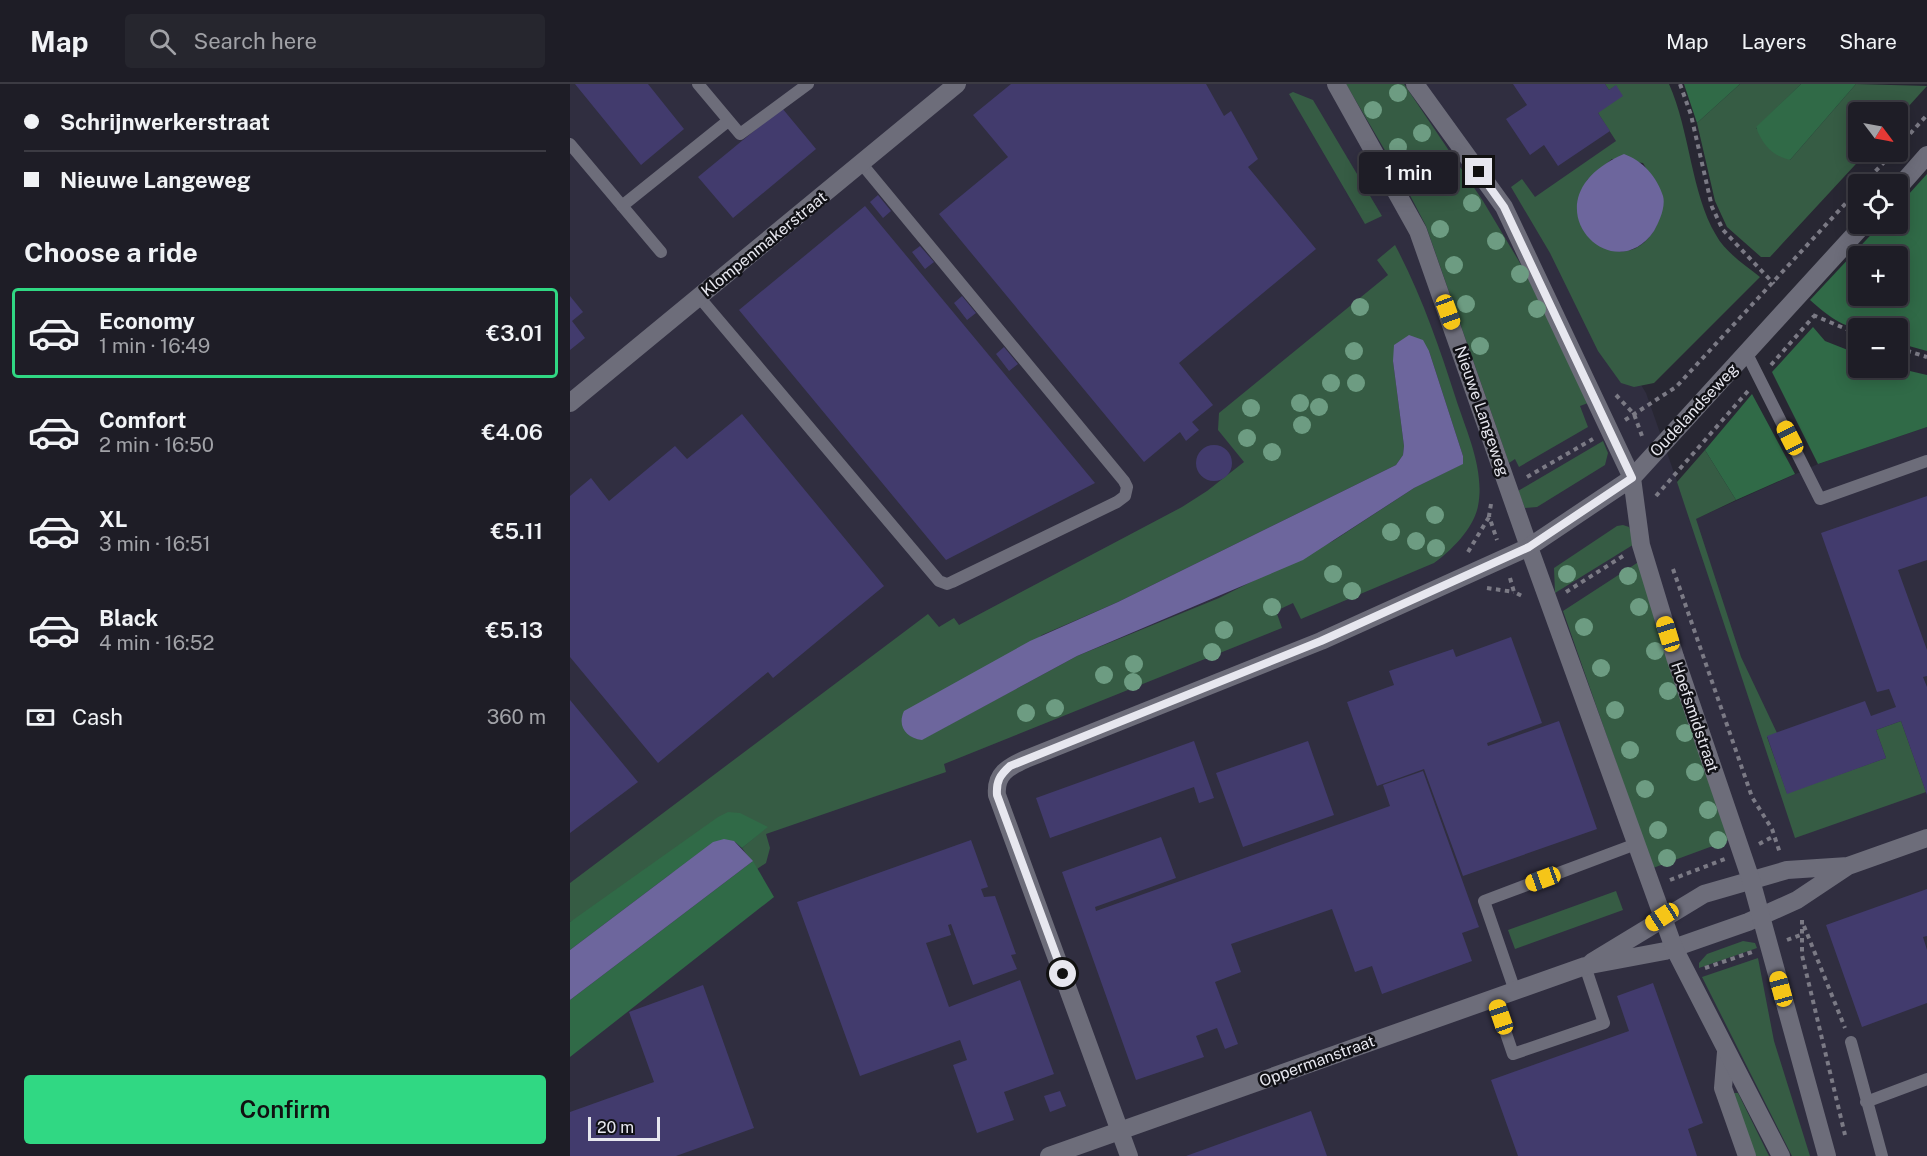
<!DOCTYPE html>
<meta charset="utf-8">
<style>
body{margin:0;font-family:"Public Sans",sans-serif;background:#26262e;color:#f1f3f6;height:100vh;display:flex;flex-direction:column;font-size:22px;white-space:nowrap}
*{box-sizing:border-box;margin:0}
p{font-size:20px;color:#a1a2a7}
.icon{flex:none;width:33px;height:33px;fill:none;stroke:currentColor;stroke-width:2;stroke-linecap:round;stroke-linejoin:round}
.map{position:relative;flex:1;overflow:hidden}
.details{display:flex;flex-direction:column;background:#1e1d26;width:570px}
.details>*{flex:none}
.guide{display:grid;align-content:center;height:132px;padding:0 24px;background:#1e1d26}
.needle{width:39px;rotate:122deg}
.fabs{position:absolute;left:1278px;top:18px;display:grid;gap:12px}
.fabs a{display:grid;place-items:center;width:60px;height:60px;border-radius:6px;background:#1e1d26;box-shadow:0 3px 15px #0003,0 0 0 2px #3c3b43;font-size:30px}
.scale{position:absolute;left:18px;bottom:15px;width:72px;box-sizing:border-box;padding-left:6px;border:3px solid #e7e7ef;border-top:0;font-size:16px;line-height:21px;white-space:nowrap;color:#e7e7ef;-webkit-text-stroke:4px #111116;paint-order:stroke}
.end{position:absolute;width:27px;height:27px;margin:-14px;border:8px solid #e7e7ef;background:#111;box-shadow:0 0 0 3px #111}
.from{border-radius:50%}
.bubble{position:absolute;height:42px;border-radius:6px;background:#1e1d26;box-shadow:0 3px 15px #0003,0 0 0 2px #3c3b43;font-size:20px;font-weight:600;line-height:42px;text-align:center}
.car{position:absolute;width:18px;height:36px;margin:-18px -9px;border-radius:8px;box-shadow:0 0 4px 2px #0007;background:linear-gradient(#f5c518 24%,#345 0 40%,#f5c518 0 76%,#345 0 86%,#f5c518 0)}
.guide b{display:flex;align-items:center;gap:21px;height:57px;font-size:22px}
.guide b+b{border-top:2px solid #3c3b43}
.guide i{width:15px;height:15px;background:#f1f3f6}
ul{padding:0;list-style:none}
li{display:flex;align-items:center;gap:18px;height:90px;margin:0 12px 9px;padding:0 12px;border:3px solid transparent;border-radius:6px}
li div{flex:1}
li b{display:block;font-size:22px}
li em{font-style:normal;font-weight:600}
li.on{border-color:#30d883}
li>.icon{width:54px;height:54px;stroke-width:1.5}
h2{padding:0 24px;font-size:27px;line-height:72px}
.pay{display:flex;align-items:center;gap:15px;height:66px;padding:0 24px;font-size:22px}
.pay p{margin-inline-start:auto}
.cta{display:flex;gap:12px;margin-top:auto;padding:12px 24px}
.cta a{flex:1;height:69px;border-radius:6px;background:#30d883;color:#111;font-size:24px;font-weight:600;line-height:69px;text-align:center}
header{display:flex;align-items:center;gap:36px;box-sizing:border-box;height:84px;padding:0 30px;background:#1e1d26;border-bottom:2px solid #3c3b43}
header strong{font-size:28px}
nav{display:flex;gap:33px;margin-inline-start:auto;font-size:21px}
.search{width:420px;height:54px;background:#26262e;display:flex;align-items:center;gap:15px;box-sizing:border-box;padding:0 21px;border-radius:6px;color:#a1a2a7;font-size:22px}
main{display:flex;flex:1;min-height:0}
.map>svg:first-child{display:block}
.built{fill:#302e40}
.green{fill:#365c44;fill-rule:evenodd}
.forest{fill:#306a47;fill-rule:evenodd}
.water{fill:#6d669d}
.building{fill:#423b6d}
.lines{fill:none;stroke-linecap:round;stroke-linejoin:round}
.path{stroke:#7b7a85;stroke-width:4;stroke-dasharray:4.5 4.5;stroke-linecap:butt}
.lane{stroke:#6d6d7a;stroke-width:12}
.street{stroke:#6d6d7a;stroke-width:18}
.secondary{stroke:#6d6d7a;stroke-width:18}
.tree{fill:#6d9c82}
.route{stroke:#e7e7ef;stroke-width:8}
.labels{text-anchor:middle;dominant-baseline:central;stroke-width:5;stroke-linejoin:round;paint-order:stroke}
.street-label{font-size:16px;fill:#e7e7ef;stroke:#111116}
</style>
<header>
<strong>Map</strong>
<div class="search"><svg class="icon" aria-label="search" viewBox="0 0 24 24"><circle cx="10" cy="10" r="6"/><path d="M15 15l6 6"/></svg>Search here</div>
<nav><a>Map</a><a>Layers</a><a>Share</a></nav>
</header>
<main>
<section class="details">
<div class="guide">
<b><i class="from"></i>Schrijnwerkerstraat</b>
<b><i></i>Nieuwe Langeweg</b>
</div>
<h2>Choose a ride</h2>
<ul>
<li class="on"><svg class="icon" aria-label="car" viewBox="0 0 24 24"><path d="M5 17H2v-5l4-1 3-4h7l3 4 3 1v5h-3M9 17h6M6 11h13"/><circle cx="7" cy="17" r="2"/><circle cx="17" cy="17" r="2"/></svg><div><b>Economy</b><p>1 min · 16:49</p></div><em>€3.01</em></li>
<li><svg class="icon" aria-label="car" viewBox="0 0 24 24"><path d="M5 17H2v-5l4-1 3-4h7l3 4 3 1v5h-3M9 17h6M6 11h13"/><circle cx="7" cy="17" r="2"/><circle cx="17" cy="17" r="2"/></svg><div><b>Comfort</b><p>2 min · 16:50</p></div><em>€4.06</em></li>
<li><svg class="icon" aria-label="car" viewBox="0 0 24 24"><path d="M5 17H2v-5l4-1 3-4h7l3 4 3 1v5h-3M9 17h6M6 11h13"/><circle cx="7" cy="17" r="2"/><circle cx="17" cy="17" r="2"/></svg><div><b>XL</b><p>3 min · 16:51</p></div><em>€5.11</em></li>
<li><svg class="icon" aria-label="car" viewBox="0 0 24 24"><path d="M5 17H2v-5l4-1 3-4h7l3 4 3 1v5h-3M9 17h6M6 11h13"/><circle cx="7" cy="17" r="2"/><circle cx="17" cy="17" r="2"/></svg><div><b>Black</b><p>4 min · 16:52</p></div><em>€5.13</em></li>
</ul>
<div class="pay"><svg class="icon" aria-label="cash" viewBox="0 0 24 24"><path d="M3 7h18v10H3z"/><circle cx="12" cy="12" r="2"/></svg>Cash<p>360 m</p></div>
<div class="cta"><a>Confirm</a></div>
</section>
<div class="map">
<svg width="1357" height="1072" viewBox="0 0 1357 1072">
<rect width="100%" height="100%" fill="#282733"/>
<!-- built -->
<path class="built" d="M0 0H1062L1067 54 964 126 1076 309 1121 437 1248 380 1357 343V1072H0Z"/>
<!-- green -->
<path class="green" d="M776 0H834L913 117 953 184 1018 319 1010 322 1018 343 949 383 945 375 939 379 856 142 830 92Z
M1035 0H1099C1120 47 1121 109 1146 151 1155 168 1175 181 1190 193L1084 299 1064 303 1051 299 1028 267 980 169 941 103 952 95 965 113 1046 57 1028 29 1046 2 1039 6ZM1042 75 1073 79 1092 111C1091 121 1090 134 1086 143 1066 180 1031 171 1011 142L1017 96Z
M1170 0H1231L1186 44 1220 76 1286 0 1357 2 1328 34V28H1288V68H1297L1200 173H1191L1157 143 1145 117 1127 39Z
M723 8 743 16 812 132 795 140 719 10Z
M825 161C851 210 869 262 886 315 897 349 915 386 908 422 904 444 881 467 864 479L731 535 723 519 706 527 712 544 374 680 376 688 196 750 200 764 196 779 187 785 172 764 197 743 0 838V799L358 530 369 543 384 534 389 541 612 423 637 407 674 378 648 346 649 329 818 191 807 176ZM859 267 893 372 892 380 844 404 763 457 649 514 507 572 353 655 472 551 548 518 826 381 833 371 834 362 823 277Z
M1033 357 1038 369 1035 381 967 423 955 424 948 407Z
M1135 366 1166 416 1126 435 1171 573 1207 649 1197 653 1217 709 1316 674 1306 646 1331 637 1356 708 1225 754 1107 398Z
M1053 441 1059 443 1066 459 985 509 984 484 1047 442Z
M1070 477 1159 756 1083 784 993 527Z
M1046 807 1053 826 945 865 938 846Z
M1173 857 1185 859 1187 864 1129 884V879L1137 870Z
M1188 874 1204 957 1240 1072H1222L1132 893Z
M1163 1009H1168L1199 1072H1186Z"/>
<!-- forest -->
<path class="forest" d="M1114 0H1170L1127 39Z
M1231 0H1286L1220 76C1202 72 1192 60 1186 43Z
M1357 90V267L1328 259V244C1282 244 1277 249 1240 216L1311 140H1328V122ZM1328 172V212H1288V172Z
M1243 243 1255 257 1288 270V284H1327L1357 291V343L1248 380 1202 288Z
M1182 310 1225 390 1166 416 1135 366Z
M158 728 170 729 198 743 172 764 164 757 143 758 0 866V838L148 733Z
M183 777 204 813 0 973V916Z"/>
<!-- water -->
<path class="water" d="M1054 70C1073 77 1087 93 1093 112 1096 123 1089 138 1084 147 1041 210 952 114 1054 70Z
M839 251 853 256 859 267 893 372V380L844 404 733 476 507 572 352 656C336 654 327 642 334 627L460 557 548 518 826 381 833 371 834 362 823 277 824 261Z
M154 755 164 757 183 777 0 916V866L143 758Z"/>
<!-- building -->
<path class="building" d="M5 0H78L114 45 71 81Z
M441 0H636L654 32 661 27 688 75 678 83 746 165 609 279 643 321 622 338 629 346 616 357 610 348 574 378 369 130 438 73 403 31Z
M943 0H1035L1039 6 1046 1 1053 12 1028 29 1040 47 988 82 974 61 960 71 936 35 957 21Z
M212 24 246 65 163 134 128 93Z
M308 111 321 127 313 134 300 118Z
M295 122 525 399 376 476 169 226Z
M350 162 364 178 355 185 342 168Z
M0 212 13 228 2 237 15 254 0 266Z
M392 212 406 229 397 236 384 219Z
M434 263 448 280 439 287 426 270Z
M172 330 314 502 203 594 198 588 88 679 0 573V412L21 394 39 417 105 362 117 375Z
M626 379a18 18 0 1 1 36 0a18 18 0 1 1-36 0Z
M1357 412V476L1328 486 1357 566V592L1353 593 1357 603V711L1331 637 1306 646 1316 674 1217 710 1197 652 1295 617 1301 632 1326 623 1319 605 1307 608 1251 449Z
M941 553 972 639 917 659 918 662 989 637 1027 745 893 792 854 685 807 702 777 618 824 601 819 587 883 565 886 573Z
M0 616 68 698 0 749Z
M624 657 644 714 629 719 624 703 480 754 466 714Z
M738 657 764 731 673 763 646 689Z
M853 687 909 843 892 849 902 877 812 910 802 882 785 888 762 825 661 860 671 888 645 898 668 960 655 965 647 944 626 952 634 973 566 996 492 788 591 753 606 794 525 823 526 827 820 722 813 701Z
M401 756 418 803 411 805 414 813 425 812 446 870 441 871 447 885 403 901 381 840 378 841 381 851 356 859 379 923 450 896 484 990 434 1008 444 1036 407 1049 383 981 397 976 390 956 290 992 227 818Z
M1357 805V852L1353 853 1357 866V919L1292 943 1256 841Z
M1083 899 1133 1039 1118 1045 1127 1072H948L921 996 1059 947 1047 912Z
M133 901 184 1044 106 1072H0V1028L84 998 59 928Z
M490 1007 496 1022 480 1028 474 1012Z
M741 1027 757 1072H616Z"/>
<g class="lines">
<!-- path -->
<path class="path" d="M1110 0 1121 31 1142 123 1153 146 1204 200
M1328 63 1357 31
M1293 100 1324 68
M1243 231 1288 250
M1328 264 1357 273
M1201 281 1244 232
M1046 311 1064 330 1072 352
M1055 336 1106 303 1288 106
M957 393 1023 355
M1086 412 1178 307
M921 420 919 432 927 456
M898 468 919 433
M1103 485 1182 713 1202 745 1210 769
M940 494 944 508 954 513
M917 504 944 508
M996 508 1053 472
M1189 760 1204 752
M1100 796 1155 775
M1232 836V871L1275 1051
M1234 842 1275 944
M1217 856 1233 850
M1135 884 1182 868"/>
<!-- lane -->
<path class="lane" d="M128 0 170 50 238 0
M0 60 91 168
M52 122 158 37
M129 213 369 497 377 500 382 498 547 418 555 412 557 403 554 397 291 79
M1176 268 1250 415 1357 377
M945 907 914 817 1066 760
M924 914 943 970 1034 939 1015 882
M1281 958 1312 1072
M1296 1018 1357 995"/>
<!-- street -->
<path class="street" d="M845 0 934 123 1062 394
M0 319 387 0
M1022 878 1134 810 1217 786 1278 782
M1156 968 1153 1004 1177 1072
M479 1072 1015 882 1095 867 1178 838 1227 816 1278 782 1357 754
M559 1072 427 711C425 690 438 683 456 675L751 557 959 463 848 147 766 0"/>
<!-- secondary -->
<path class="secondary" d="M1328 104 1357 71
M1062 394 1071 461 1105 573 1181 796 1257 1072
M1211 1072 1104 864 959 463 1062 394 1294 140"/>
</g>
<!-- trees -->
<g class="tree">
<circle cx="828" cy="9" r="9"/>
<circle cx="803" cy="26" r="9"/>
<circle cx="852" cy="49" r="9"/>
<circle cx="828" cy="63" r="9"/>
<circle cx="877" cy="83" r="9"/>
<circle cx="847" cy="101" r="9"/>
<circle cx="902" cy="119" r="9"/>
<circle cx="870" cy="145" r="9"/>
<circle cx="926" cy="157" r="9"/>
<circle cx="884" cy="181" r="9"/>
<circle cx="950" cy="190" r="9"/>
<circle cx="896" cy="220" r="9"/>
<circle cx="790" cy="223" r="9"/>
<circle cx="967" cy="225" r="9"/>
<circle cx="910" cy="262" r="9"/>
<circle cx="784" cy="267" r="9"/>
<circle cx="761" cy="299" r="9"/>
<circle cx="786" cy="299" r="9"/>
<circle cx="730" cy="319" r="9"/>
<circle cx="749" cy="323" r="9"/>
<circle cx="681" cy="324" r="9"/>
<circle cx="732" cy="341" r="9"/>
<circle cx="677" cy="354" r="9"/>
<circle cx="702" cy="368" r="9"/>
<circle cx="865" cy="431" r="9"/>
<circle cx="821" cy="448" r="9"/>
<circle cx="846" cy="457" r="9"/>
<circle cx="866" cy="464" r="9"/>
<circle cx="763" cy="490" r="9"/>
<circle cx="997" cy="490" r="9"/>
<circle cx="1058" cy="492" r="9"/>
<circle cx="782" cy="507" r="9"/>
<circle cx="702" cy="523" r="9"/>
<circle cx="1069" cy="523" r="9"/>
<circle cx="1014" cy="543" r="9"/>
<circle cx="654" cy="546" r="9"/>
<circle cx="1085" cy="567" r="9"/>
<circle cx="642" cy="568" r="9"/>
<circle cx="564" cy="580" r="9"/>
<circle cx="1031" cy="584" r="9"/>
<circle cx="534" cy="591" r="9"/>
<circle cx="563" cy="598" r="9"/>
<circle cx="1098" cy="607" r="9"/>
<circle cx="485" cy="624" r="9"/>
<circle cx="1045" cy="626" r="9"/>
<circle cx="456" cy="629" r="9"/>
<circle cx="1115" cy="649" r="9"/>
<circle cx="1060" cy="666" r="9"/>
<circle cx="1125" cy="688" r="9"/>
<circle cx="1075" cy="705" r="9"/>
<circle cx="1138" cy="726" r="9"/>
<circle cx="1088" cy="746" r="9"/>
<circle cx="1148" cy="756" r="9"/>
<circle cx="1097" cy="774" r="9"/>
</g>
<g class="lines">
<!-- route -->
<path class="route" d="M493 890 427 711C426 697 430 691 440 682L751 557 959 463 1062 394 934 123 909 88"/>
</g>
<g class="labels">
<!-- street labels -->
<g class="street-label">
<text transform="translate(194 160) rotate(-39)">Klompenmakerstraat</text>
<text transform="translate(1124 326) rotate(-47)">Oudelandseweg</text>
<text transform="translate(912 327) rotate(71)">Nieuwe Langeweg</text>
<text transform="translate(1125 633) rotate(71)">Hoefsmidstraat</text>
<text transform="translate(747 977) rotate(-20)">Oppermanstraat</text>
</g>
</g>
</svg>
<div class="fabs">
<a><svg class="needle" viewBox="-14 -14 28 28"><path d="M0-13l5 13h-10z" fill="#e53935"/><path d="M0 13l5-13h-10z" fill="#a1a2a7"/></svg></a>
<a><svg class="icon" aria-label="locate" viewBox="0 0 24 24"><circle cx="12" cy="12" r="6"/><path d="M12 2v4M12 18v4M2 12h4M18 12h4"/></svg></a>
<a>+</a>
<a>−</a>
</div>
<div class="scale">20 m</div>
<i class="end from" style="left:493px;top:890px"></i>
<i class="end" style="left:909px;top:88px"></i>
<div class="bubble" style="left:789px;top:68px;width:99px">1 min</div>
<i class="car" style="left:878px;top:228px;rotate:160deg"></i>
<i class="car" style="left:1220px;top:354px;rotate:333deg"></i>
<i class="car" style="left:1098px;top:550px;rotate:343deg"></i>
<i class="car" style="left:973px;top:795px;rotate:250deg"></i>
<i class="car" style="left:1092px;top:833px;rotate:237deg"></i>
<i class="car" style="left:1211px;top:905px;rotate:345deg"></i>
<i class="car" style="left:931px;top:933px;rotate:341deg"></i>
</div>
</main>
